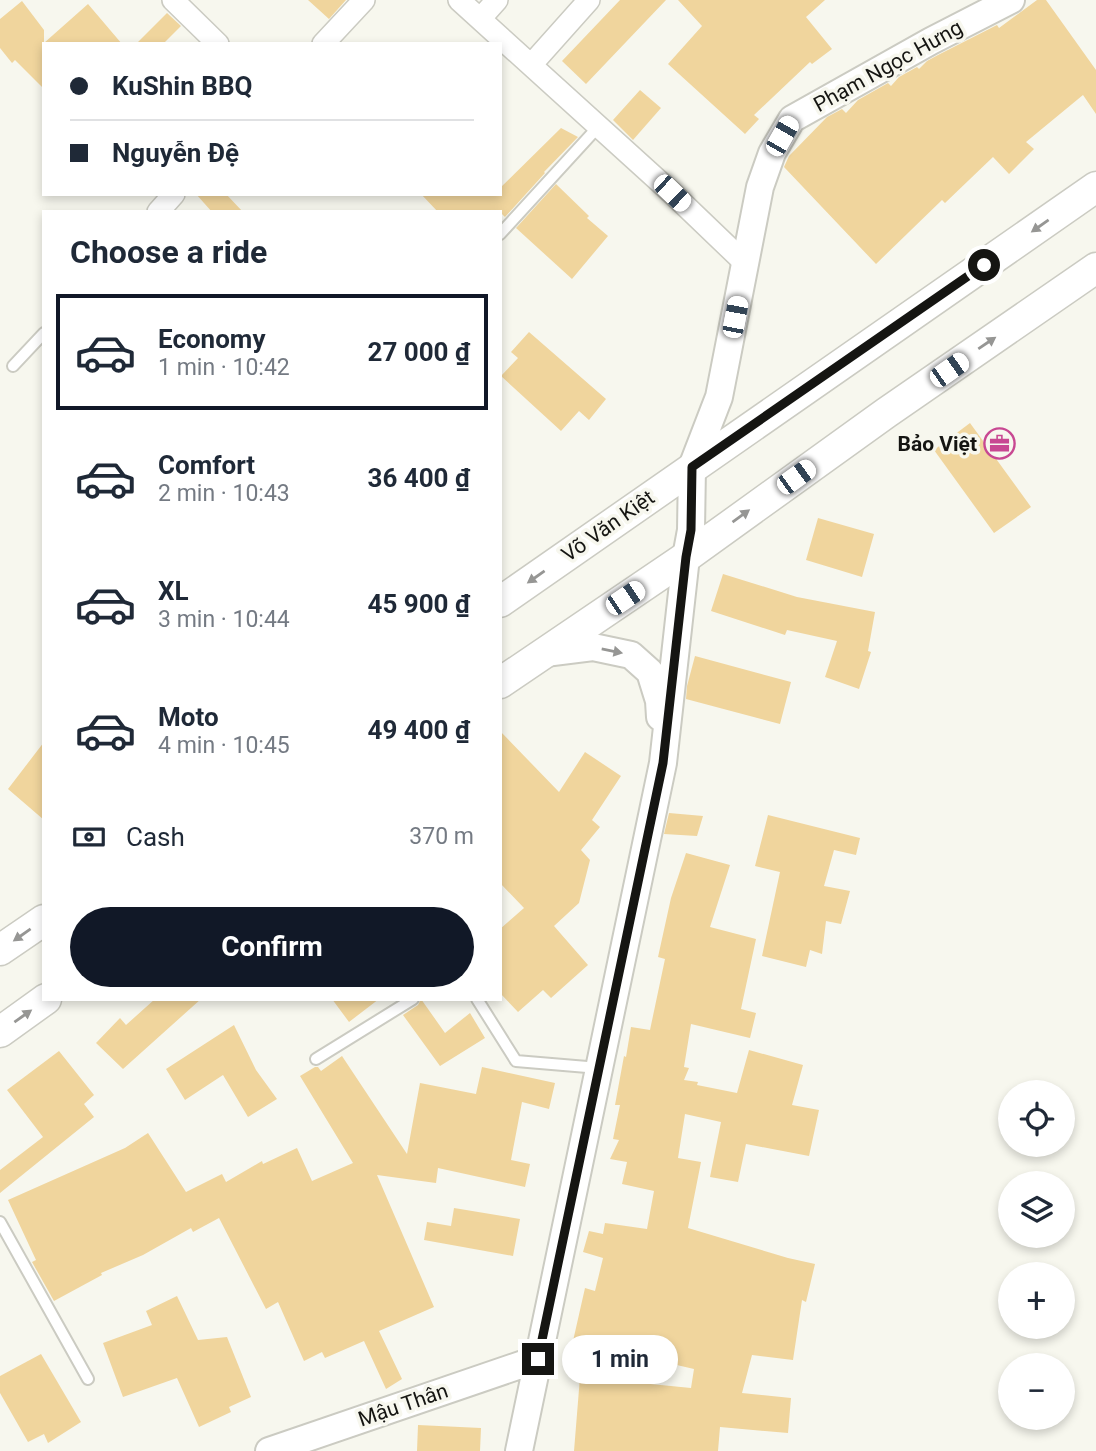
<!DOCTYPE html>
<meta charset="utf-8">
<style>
body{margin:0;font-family:Roboto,sans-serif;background:#f2f2f3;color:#1f2937;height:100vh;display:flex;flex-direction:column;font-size:26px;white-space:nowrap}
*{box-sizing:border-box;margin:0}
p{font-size:23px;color:#747a83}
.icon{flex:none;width:38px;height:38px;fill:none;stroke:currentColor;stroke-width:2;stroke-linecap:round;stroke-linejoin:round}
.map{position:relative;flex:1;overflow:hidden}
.details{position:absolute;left:42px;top:210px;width:460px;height:791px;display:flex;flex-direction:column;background:#fff;border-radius:0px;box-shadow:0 4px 10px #0003}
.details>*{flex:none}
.guide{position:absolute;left:42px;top:42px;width:460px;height:154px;border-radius:0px;box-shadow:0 4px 10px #0003;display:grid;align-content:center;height:154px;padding:0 28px;background:#fff}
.buttons{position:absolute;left:998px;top:1080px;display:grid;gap:14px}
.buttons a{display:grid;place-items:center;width:77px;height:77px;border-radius:50%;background:#fff;box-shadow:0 4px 10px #0003;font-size:35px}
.end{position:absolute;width:32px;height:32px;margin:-16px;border:9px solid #151512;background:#fff;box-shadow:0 0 0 4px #fff}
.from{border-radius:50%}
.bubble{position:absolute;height:49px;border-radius:24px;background:#fff;box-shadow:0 4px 10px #0003;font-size:23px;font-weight:700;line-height:49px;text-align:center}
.car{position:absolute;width:21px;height:42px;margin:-21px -10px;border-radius:9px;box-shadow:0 0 5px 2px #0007;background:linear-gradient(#fff 24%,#345 0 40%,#fff 0 76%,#345 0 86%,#fff 0)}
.guide b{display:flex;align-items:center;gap:24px;height:66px;font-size:26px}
.guide b+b{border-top:2px solid #e0e1e3}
.guide i{width:18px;height:18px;background:#1f2937}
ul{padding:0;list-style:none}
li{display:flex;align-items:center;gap:21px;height:116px;margin:0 14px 10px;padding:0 14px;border:4px solid transparent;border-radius:0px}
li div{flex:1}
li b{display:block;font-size:26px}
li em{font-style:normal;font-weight:700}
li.on{border-color:#111827}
li>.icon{width:63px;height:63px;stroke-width:1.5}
h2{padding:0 28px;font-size:32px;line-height:84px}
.pay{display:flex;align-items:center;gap:18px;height:77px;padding:0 28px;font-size:26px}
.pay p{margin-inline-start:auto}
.primary-button{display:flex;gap:14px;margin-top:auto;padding:14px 28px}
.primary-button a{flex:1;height:80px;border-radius:42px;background:#111827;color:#fff;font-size:28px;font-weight:700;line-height:80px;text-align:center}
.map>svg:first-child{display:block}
.building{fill:#f0d59d}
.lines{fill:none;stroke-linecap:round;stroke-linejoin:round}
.service-casing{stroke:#cbcbc2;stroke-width:14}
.minor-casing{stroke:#cbcbc2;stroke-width:24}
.tertiary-casing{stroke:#cbcbc2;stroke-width:30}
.secondary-casing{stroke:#cbcbc2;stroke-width:33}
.service{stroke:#fff;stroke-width:10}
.minor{stroke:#fff;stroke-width:21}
.tertiary{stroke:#fff;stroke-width:26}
.secondary{stroke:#fff;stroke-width:30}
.oneway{fill:#969694}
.route{stroke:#151512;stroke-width:9}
.labels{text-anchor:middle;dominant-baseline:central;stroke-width:7;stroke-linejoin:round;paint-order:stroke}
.street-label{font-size:21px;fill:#151512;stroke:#f7f7ee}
.poi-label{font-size:21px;font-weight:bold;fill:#151512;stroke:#f7f7ee;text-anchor:end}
</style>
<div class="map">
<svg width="1096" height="1451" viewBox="0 0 1096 1451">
<rect width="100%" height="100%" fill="#f7f7ee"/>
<!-- building -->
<path class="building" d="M308 0H346L329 19Z
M620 0H666L586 84 562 61Z
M678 0H825L806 17 832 49 812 64 810 62 754 115 759 119 745 134 668 64 702 26Z
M1037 0H1046L1096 70V114L1083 95 1026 142 1034 149 1009 174 993 157 945 203 942 200 876 264 784 167 789 156 827 117 842 109 846 113 858 100 888 83 891 86 899 77 917 67 919 69 927 61 938 55 997 25 999 28Z
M22 1 44 30V43L88 4 122 44H44V89L15 60 12 63 0 48V19Z
M167 13 181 26 163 44H136Z
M640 90 661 108 633 140 613 120Z
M561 128 578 137 544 172 545 173 505 217 500 212H438L421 194H500V188Z
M556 184 589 216 587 218 608 236 572 279 516 228Z
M196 194H226L243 212H212Z
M529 332 606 399 589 420 579 411 561 431 501 376 518 358 511 352Z
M970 423 1031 507 994 533 934 450Z
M818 518 874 534 862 577 806 560Z
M723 574 797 597 875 612 868 651 871 652 859 689 825 677 837 641 787 630 785 635 711 611Z
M695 656 791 682 780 724 686 699 687 686Z
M500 731 559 792 585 752 621 776 592 820 600 827 581 850 590 860 579 903 554 926 588 965 551 998 543 990 518 1012 500 993V929L524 908 500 883Z
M44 742V820L8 789Z
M669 813 703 816 697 836 664 834Z
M768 815 860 838 856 855 834 850 824 886 850 891 841 924 826 921 822 954 810 950 806 967 762 956 780 872 755 866Z
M686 853 730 865 710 927 756 939 741 1009 756 1013 750 1038 691 1024 684 1067 689 1068 684 1080 698 1082 697 1085 737 1093 749 1050 803 1065 792 1105 819 1110 809 1156 746 1144 738 1182 710 1177 721 1122 685 1114 678 1158 701 1162 688 1228 788 1258 815 1264 806 1302 802 1300 793 1360 752 1355 742 1393 791 1398 788 1433 720 1427 718 1451H574L580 1377 691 1388 694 1369 573 1341 585 1288 595 1291 603 1258 583 1252 589 1231 603 1234 605 1223 647 1229 654 1191 622 1184 627 1162 610 1159 619 1140 613 1139 620 1105H615L624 1056 626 1057 631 1027 650 1030 665 959 658 957 671 898Z
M155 999H201L123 1069 96 1043 120 1018 126 1025Z
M332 999H379L349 1022Z
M421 999 445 1033 470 1013 485 1038 440 1066 403 1015 418 1005Z
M234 1025 256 1070 277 1099 248 1117 223 1075 185 1100 166 1069Z
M59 1051 94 1095 84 1104 94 1117 0 1193V1170L43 1137 7 1090Z
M342 1056 407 1154 420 1083 476 1094 482 1067 555 1083 549 1109 522 1102 511 1160 530 1164 525 1187 438 1168 436 1183 377 1175 434 1307 379 1331 402 1379 386 1389 364 1341 325 1358 322 1352 304 1361 278 1302 266 1309 219 1218 193 1232 191 1228 143 1255 101 1273 102 1275 54 1301 32 1262 36 1260 8 1200 125 1148 148 1133 186 1192 222 1174 226 1182 262 1161 263 1164 297 1148 312 1181 353 1163 300 1076 315 1067H318L321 1071Z
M454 1208 520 1219 513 1256 424 1240 427 1222 451 1226Z
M177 1296 198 1340 227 1337 251 1397 229 1407 231 1412 199 1427 177 1378 123 1397 103 1343 152 1325 146 1311Z
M41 1354 81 1422 48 1443 44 1434 28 1442 0 1393V1376Z
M418 1425 481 1428 480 1451H417Z"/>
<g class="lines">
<defs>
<path id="service" d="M500 234 598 127
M13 366 44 333
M477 999 516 1061 599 1068
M316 1059 413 999
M0 1222 88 1379"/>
<path id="minor" d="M173 0 218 44
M459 0 672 193 746 264
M480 19 497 0
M323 44 364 0
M531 65 589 0
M158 212 174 194"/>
<path id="tertiary" d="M545 653 593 647 631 655 650 672 659 701 660 717
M269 1451 538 1359
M519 1451 663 763 686 557 691 530 692 467 719 397 760 187 772 153 792 119 931 41 1011 0"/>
<path id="secondary" d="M500 602 1096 187
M500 683 686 557 886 413 1096 268
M0 950 44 920
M0 1032 46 999"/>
</defs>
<!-- service casing -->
<use href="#service" class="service-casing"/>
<!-- minor casing -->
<use href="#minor" class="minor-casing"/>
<!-- tertiary casing -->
<use href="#tertiary" class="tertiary-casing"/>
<!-- secondary casing -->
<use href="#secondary" class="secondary-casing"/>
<!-- service -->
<use href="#service" class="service"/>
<!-- minor -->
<use href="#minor" class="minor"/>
<!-- tertiary -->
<use href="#tertiary" class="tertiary"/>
<!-- secondary -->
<use href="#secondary" class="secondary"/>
</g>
<!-- one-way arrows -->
<defs><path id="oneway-solid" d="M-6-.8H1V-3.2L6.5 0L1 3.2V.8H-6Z" transform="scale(1.75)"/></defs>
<g class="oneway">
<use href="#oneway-solid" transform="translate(1040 226) rotate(145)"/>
<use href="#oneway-solid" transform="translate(987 343) rotate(-34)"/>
<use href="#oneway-solid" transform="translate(741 516) rotate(-36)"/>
<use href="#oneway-solid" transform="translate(536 577) rotate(145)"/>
<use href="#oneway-solid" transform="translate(612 651) rotate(11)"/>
<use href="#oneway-solid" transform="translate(22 935) rotate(145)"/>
<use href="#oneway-solid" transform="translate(23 1016) rotate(-35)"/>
</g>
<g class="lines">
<!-- route -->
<path class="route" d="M538 1359 663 763 686 557 691 530 692 467 984 265"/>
</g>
<!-- icons -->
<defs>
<symbol id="office-ring" viewBox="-11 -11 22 22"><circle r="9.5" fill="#f7f7ee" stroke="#c84892" stroke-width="1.5"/><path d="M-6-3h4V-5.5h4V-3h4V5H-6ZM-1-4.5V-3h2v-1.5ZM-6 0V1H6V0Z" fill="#c84892"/></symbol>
</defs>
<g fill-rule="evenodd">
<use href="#office-ring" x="982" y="426" width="35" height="35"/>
</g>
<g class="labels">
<!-- street labels -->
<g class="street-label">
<text transform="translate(888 66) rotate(-29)">Phạm Ngọc Hưng</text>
<text transform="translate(608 526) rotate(-35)">Võ Văn Kiệt</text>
<text transform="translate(403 1405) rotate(-19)">Mậu Thân</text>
</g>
<!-- poi labels -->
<g class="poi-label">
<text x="977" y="444">Bảo Việt</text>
</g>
</g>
</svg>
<div class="buttons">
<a><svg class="icon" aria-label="locate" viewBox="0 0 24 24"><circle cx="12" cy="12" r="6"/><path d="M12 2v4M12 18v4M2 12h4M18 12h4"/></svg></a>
<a><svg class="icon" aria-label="layers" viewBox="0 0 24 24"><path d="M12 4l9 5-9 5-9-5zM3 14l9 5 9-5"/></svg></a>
<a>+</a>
<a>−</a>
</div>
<i class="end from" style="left:984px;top:265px"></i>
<i class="end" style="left:538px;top:1359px"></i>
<div class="bubble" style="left:562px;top:1335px;width:116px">1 min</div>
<i class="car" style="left:782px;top:136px;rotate:30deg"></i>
<i class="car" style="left:672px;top:193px;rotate:134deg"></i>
<i class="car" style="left:735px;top:317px;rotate:11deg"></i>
<i class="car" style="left:949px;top:370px;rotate:55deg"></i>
<i class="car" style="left:796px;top:477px;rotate:54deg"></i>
<i class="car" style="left:625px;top:598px;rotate:56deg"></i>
<div class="guide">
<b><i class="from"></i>KuShin BBQ</b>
<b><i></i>Nguyễn Đệ</b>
</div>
<section class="details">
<h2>Choose a ride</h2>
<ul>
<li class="on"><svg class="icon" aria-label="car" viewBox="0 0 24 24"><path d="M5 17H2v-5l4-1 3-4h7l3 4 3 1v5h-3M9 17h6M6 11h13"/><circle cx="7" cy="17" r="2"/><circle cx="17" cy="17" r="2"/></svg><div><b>Economy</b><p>1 min · 10:42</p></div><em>27 000 ₫</em></li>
<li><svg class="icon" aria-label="car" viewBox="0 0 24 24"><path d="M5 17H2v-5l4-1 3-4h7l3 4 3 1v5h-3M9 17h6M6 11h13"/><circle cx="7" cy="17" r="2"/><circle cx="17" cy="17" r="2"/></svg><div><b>Comfort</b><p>2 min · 10:43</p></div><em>36 400 ₫</em></li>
<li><svg class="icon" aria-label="car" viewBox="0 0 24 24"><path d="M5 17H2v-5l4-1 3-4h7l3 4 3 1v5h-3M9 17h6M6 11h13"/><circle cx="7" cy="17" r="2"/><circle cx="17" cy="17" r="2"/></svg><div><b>XL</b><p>3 min · 10:44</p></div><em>45 900 ₫</em></li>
<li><svg class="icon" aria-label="car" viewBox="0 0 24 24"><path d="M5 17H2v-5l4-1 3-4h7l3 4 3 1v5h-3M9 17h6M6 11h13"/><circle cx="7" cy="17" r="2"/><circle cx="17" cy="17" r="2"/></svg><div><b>Moto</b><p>4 min · 10:45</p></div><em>49 400 ₫</em></li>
</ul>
<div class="pay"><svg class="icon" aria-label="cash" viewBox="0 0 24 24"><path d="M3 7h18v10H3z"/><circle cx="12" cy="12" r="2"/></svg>Cash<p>370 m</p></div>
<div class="primary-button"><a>Confirm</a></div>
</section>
</div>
